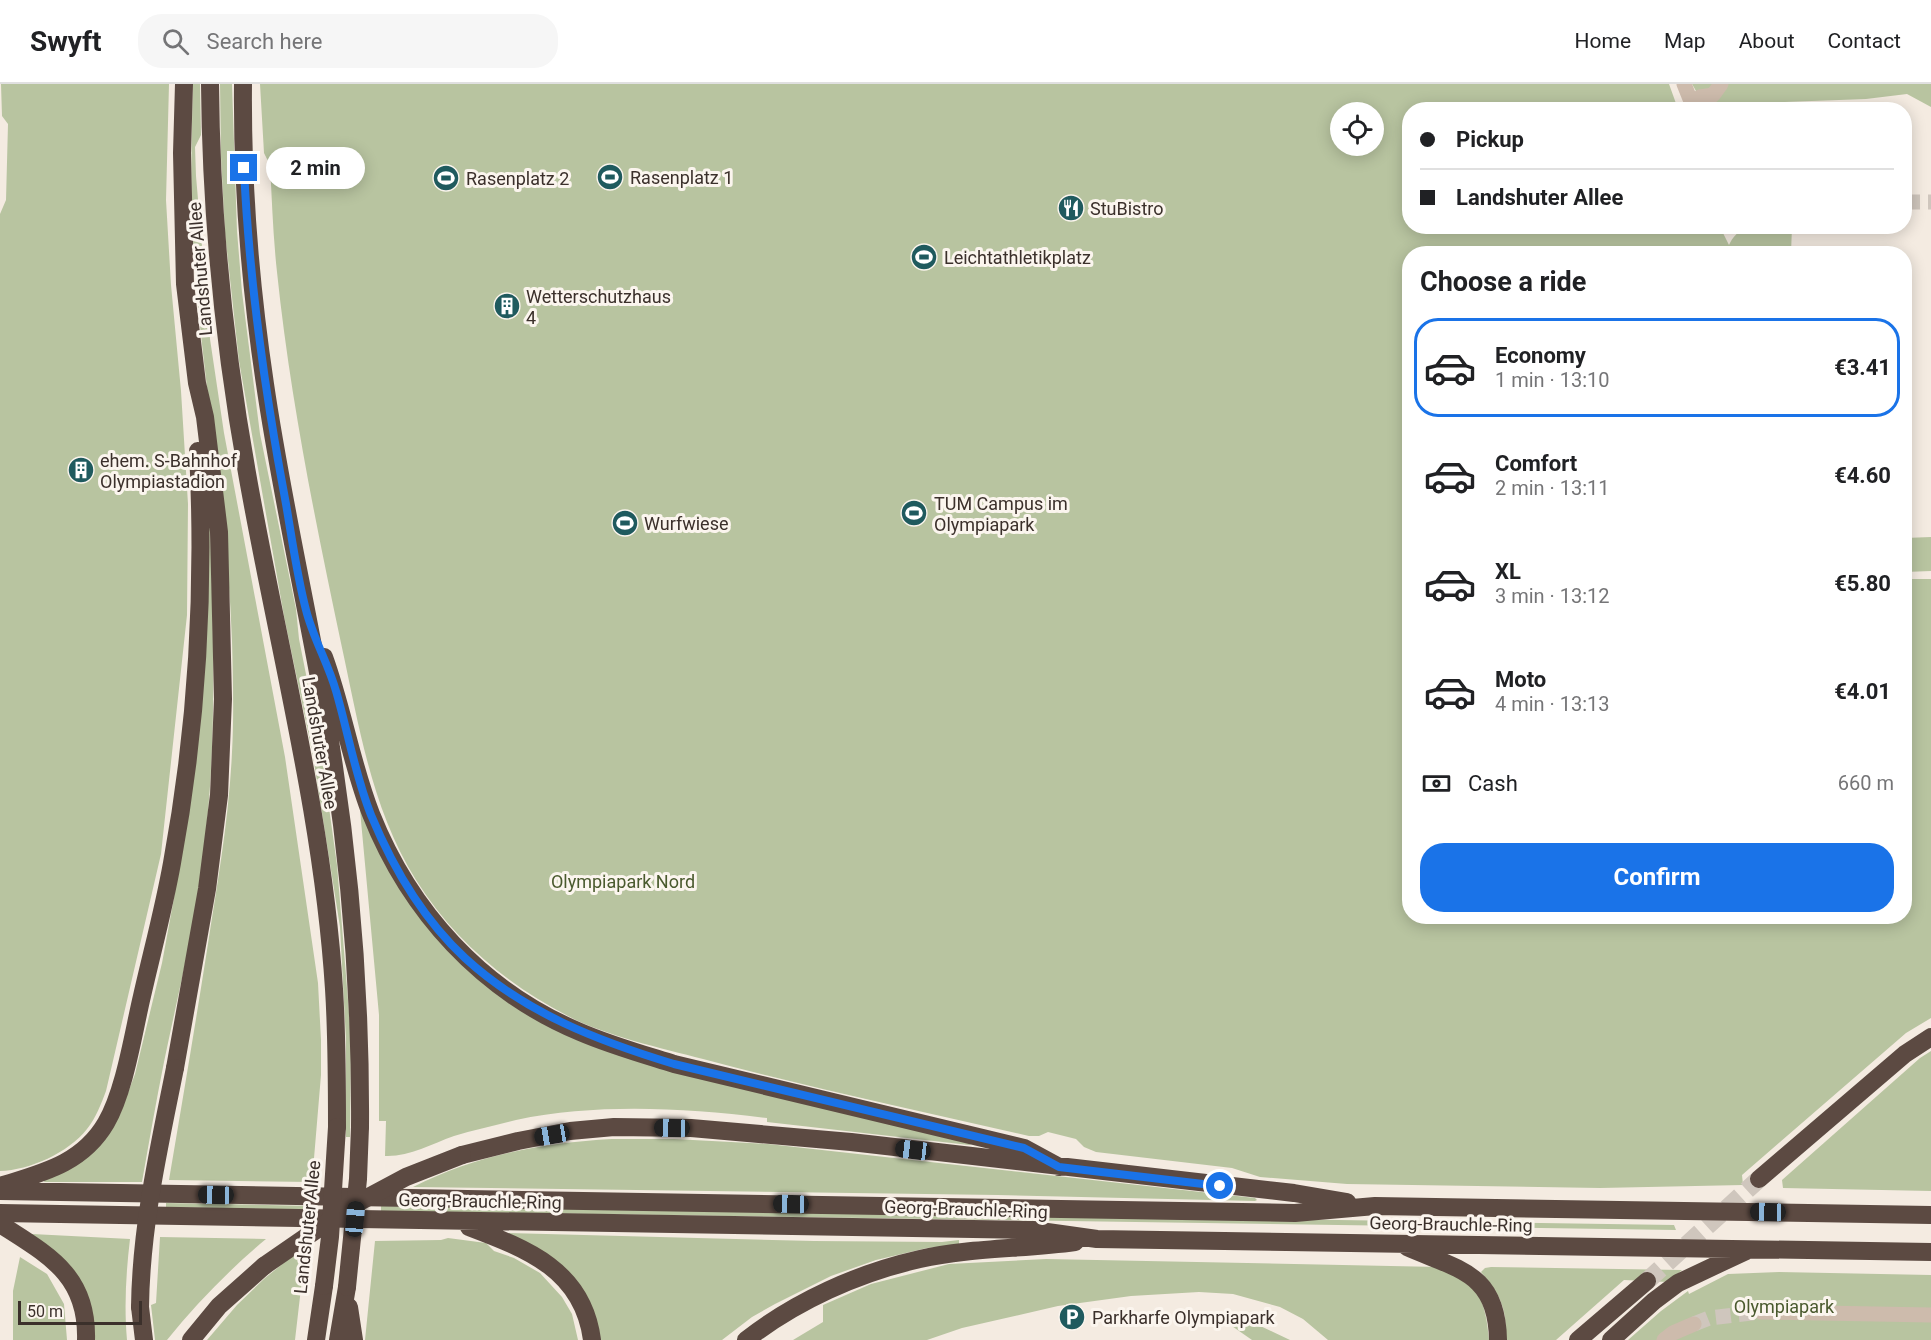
<!DOCTYPE html>
<meta charset="utf-8">
<style>
body{margin:0;font-family:Roboto,sans-serif;background:#f6f6f6;color:#202124;height:100vh;display:flex;flex-direction:column;font-size:22px;white-space:nowrap}
*{box-sizing:border-box;margin:0}
p{font-size:20px;color:#757577}
.icon{flex:none;width:33px;height:33px;fill:none;stroke:currentColor;stroke-width:2;stroke-linecap:round;stroke-linejoin:round}
.map{position:relative;flex:1;overflow:hidden}
.sheet{position:absolute;left:1402px;top:162px;width:510px;height:678px;display:flex;flex-direction:column;background:#fff;border-radius:24px;box-shadow:0 3px 15px #0003}
.sheet>*{flex:none}
.hud{position:absolute;left:1402px;top:18px;width:510px;height:132px;border-radius:24px;box-shadow:0 3px 15px #0003;display:grid;align-content:center;height:132px;padding:0 18px;background:#fff}
.tools{position:absolute;left:1330px;top:18px;display:grid;gap:12px}
.tools a{display:grid;place-items:center;width:54px;height:54px;border-radius:50%;background:#fff;box-shadow:0 3px 15px #0003;font-size:30px}
.scale{position:absolute;left:18px;bottom:15px;width:124px;box-sizing:border-box;padding-left:6px;border:3px solid #3b302b;border-top:0;font-size:16px;line-height:21px;white-space:nowrap;color:#3b302b;-webkit-text-stroke:4px #fbf5ee;paint-order:stroke}
.end{position:absolute;width:27px;height:27px;margin:-14px;border:8px solid #1a73e8;background:#fff;box-shadow:0 0 0 3px #fff}
.from{border-radius:50%}
.bubble{position:absolute;height:42px;border-radius:21px;background:#fff;box-shadow:0 3px 15px #0003;font-size:20px;font-weight:700;line-height:42px;text-align:center}
.car{position:absolute;width:18px;height:36px;margin:-18px -9px;border-radius:8px;box-shadow:0 0 4px 2px #0007;background:linear-gradient(#222 24%,#8ab4d8 0 40%,#222 0 76%,#8ab4d8 0 86%,#222 0)}
.hud b{display:flex;align-items:center;gap:21px;height:57px;font-size:22px}
.hud b+b{border-top:2px solid #e0e0e0}
.hud i{width:15px;height:15px;background:#202124}
ul{padding:0;list-style:none}
li{display:flex;align-items:center;gap:18px;height:99px;margin:0 12px 9px;padding:0 6px;border:3px solid transparent;border-radius:24px}
li div{flex:1}
li b{display:block;font-size:22px}
li em{font-style:normal;font-weight:700}
li.active{border-color:#1a73e8}
li>.icon{width:54px;height:54px;stroke-width:1.5}
h2{padding:0 18px;font-size:27px;line-height:72px}
.pay{display:flex;align-items:center;gap:15px;height:66px;padding:0 18px;font-size:22px}
.pay p{margin-inline-start:auto}
.cta{display:flex;gap:12px;margin-top:auto;padding:12px 18px}
.cta a{flex:1;height:69px;border-radius:24px;background:#1a73e8;color:#fff;font-size:24px;font-weight:700;line-height:69px;text-align:center}
header{display:flex;align-items:center;gap:36px;box-sizing:border-box;height:84px;padding:0 30px;background:#fff;border-bottom:2px solid #e0e0e0}
header strong{font-size:28px}
nav{display:flex;gap:33px;margin-inline-start:auto;font-size:21px}
.search{width:420px;height:54px;background:#f6f6f6;display:flex;align-items:center;gap:15px;box-sizing:border-box;padding:0 21px;border-radius:24px;color:#757577;font-size:22px}
.map>svg:first-child{display:block}
.green{fill:#b8c4a0;fill-rule:evenodd}
.lines{fill:none;stroke-linecap:round;stroke-linejoin:round}
.minor-tunnel{stroke:#cfc6bd;stroke-width:15;stroke-dasharray:15 8;stroke-linecap:butt}
.highway-tunnel{stroke:#cfc6bd;stroke-width:18;stroke-dasharray:18 9;stroke-linecap:butt}
.minor{stroke:#cdbbac;stroke-width:15}
.highway{stroke:#5c4a42;stroke-width:18}
.highway-bridge{stroke:#5c4a42;stroke-width:18}
.route{stroke:#1a73e8;stroke-width:8}
.labels{text-anchor:middle;dominant-baseline:central;stroke-width:6;stroke-linejoin:round;paint-order:stroke}
.poi-label{font-size:18px;fill:#3b302b;stroke:#fbf5ee;text-anchor:start}
.street-label{font-size:18px;fill:#3b302b;stroke:#fbf5ee}
.park-label{font-size:18px;fill:#4a5a2e;stroke:#fbf5ee}
</style>
<header>
<strong>Swyft</strong>
<div class="search"><svg class="icon" aria-label="search" viewBox="0 0 24 24"><circle cx="10" cy="10" r="6"/><path d="M15 15l6 6"/></svg>Search here</div>
<nav><a>Home</a><a>Map</a><a>About</a><a>Contact</a></nav>
</header>
<div class="map">
<svg width="1931" height="1256" viewBox="0 0 1931 1256">
<rect width="100%" height="100%" fill="#f4ebe1"/>
<!-- green -->
<path class="green" d="M1 0H169L166 116 171 201 181 307 188 420 187 531 161 770 106 1007C101 1020 96 1034 87 1045 68 1069 30 1086 0 1087V130L6 116 8 40 2 32Z
M193 0H200L201 51 195 63 196 92 210 255 224 349 285 673 318 899 321 956V991L312 1098 169 1096C182 1019 195 943 207 866 217 801 229 735 232 668 234 632 233 594 232 557 228 437 206 319 196 199 190 133 191 67 193 0Z
M220 0H232L237 147 242 208 260 350 296 525 299 555 321 666 337 781 351 953 350 1053H346V956L340 843 313 672 284 532 239 277 225 149 221 73Z
M260 0H1669L1678 25 1410 26V142L1720 143 1729 161C1741 135 1766 142 1792 143L1791 169 1410 170V832H1905V495H1931V934L1906 949 1742 1091 1743 1101 1600 1104 1347 1100 1260 1093 1232 1084 1096 1068 1084 1063 1076 1055 1048 1048 1039 1052H1029C920 1027 811 1004 703 975 661 964 606 952 568 932 506 900 453 855 416 796 371 724 359 641 341 559 315 436 290 313 277 188 273 152 272 116 270 81L264 69ZM1341 28H1374V62H1341Z
M1692 0H1931V23L1907 10 1866 15 1704 21Z
M210 434C213 547 218 661 203 773 195 843 178 910 164 978 156 1018 149 1058 142 1098H44L45 1094 120 1030 135 990 162 879 174 814 207 436Z
M1931 453V487L1905 488V454Z
M362 725 407 814 558 944 972 1060 969 1061 767 1038V1034C684 1024 598 1019 516 1036 496 1041 474 1046 454 1052 431 1060 409 1073 385 1072L386 1037H379V931L360 726Z
M1931 967V1107L1783 1104 1782 1096 1920 974Z
M612 1055H674L768 1060 1255 1114 1257 1116 1255 1117 998 1111 413 1103C476 1071 542 1059 612 1055Z
M166 1119 311 1122V1126L166 1123Z
M381 1122 1674 1141 1676 1146 381 1127Z
M508 1149 814 1157 942 1158 959 1156V1161L927 1164 876 1176 831 1192 775 1220 752 1233 722 1256H598L588 1220Z
M32 1150 130 1155C126 1189 124 1222 127 1256H94L93 1246 32 1154Z
M160 1153 266 1155C229 1186 197 1219 167 1256H155L151 1221 156 1219Z
M448 1154 486 1159 494 1167 514 1174 540 1189 562 1213 572 1230 578 1256H365L375 1157 441 1156Z
M306 1161 295 1256H207L237 1221 265 1194Z
M20 1173 47 1190 64 1220 67 1256H13V1207Z
M1046 1175 1439 1183C1447 1187 1458 1190 1465 1195 1484 1210 1487 1234 1489 1256H1328L1303 1235 1280 1223 1233 1210 1199 1208 1131 1212 1058 1222 962 1244 927 1256H793L823 1238V1221L871 1200 949 1180Z
M1491 1183 1682 1186 1668 1198 1624 1196 1556 1256H1506C1507 1225 1501 1211 1481 1188L1485 1184Z
M1779 1188 1931 1191V1256H1628L1661 1227 1688 1207 1689 1210 1728 1190Z
M1230 1236 1252 1238 1290 1256H1252L1229 1240Z"/>
<g class="lines">
<!-- minor-tunnel -->
<path class="minor-tunnel" d="M1905 118H1931
M1694 1240 1709 1234 1761 1228"/>
<!-- highway-tunnel -->
<path class="highway-tunnel" d="M1647 1197 1759 1095"/>
<!-- minor -->
<path class="minor" d="M1684 0 1694 25
M1691 18 1700 13 1713 11 1721 0
M1761 1228 1931 1231
M1664 1256 1673 1249 1694 1240"/>
<!-- highway -->
<path class="highway" d="M210 0C211 131 224 261 247 389 277 560 323 731 334 905 337 951 337 997 337 1043
M243 0C242 101 250 200 265 300 281 410 306 518 325 627 349 765 361 903 360 1043
M324 573C343 625 351 679 371 730 410 828 482 907 580 948 610 961 642 970 674 980L1024 1064 1059 1083
M175 984 207 805 219 711 223 615 219 448 205 333 197 299 185 200 182 69 184 0
M462 1071 518 1057 570 1047 614 1043 691 1044 851 1058 1294 1109 1347 1118
M1759 1095 1905 970 1931 953
M0 1102C42 1089 82 1080 106 1039 125 1006 133 950 142 912 152 868 164 824 172 779 197 644 205 504 198 367
M0 1107 1295 1129 1375 1122 1931 1131
M0 1129 1033 1146 1097 1155 1931 1168
M0 1140C48 1171 88 1191 86 1256
M469 1143C527 1165 583 1186 592 1256
M1407 1163C1459 1186 1497 1189 1498 1256
M140 1223 144 1256
M349 1223 354 1256
M191 1256 219 1222 264 1182
M316 1256 324 1202
M338 1256 347 1203
M746 1256C796 1217 858 1189 920 1175 968 1164 1024 1165 1075 1158
M1578 1256 1647 1197
M1611 1256 1654 1217 1678 1199 1746 1167"/>
<!-- highway-bridge -->
<path class="highway-bridge" d="M264 1182 348 1124 406 1093 462 1071
M324 1202 330 1153 337 1043
M347 1203 358 1095 360 1043
M140 1223C141 1142 159 1064 175 984"/>
</g>
<g class="lines">
<!-- route -->
<path class="route" d="M244 84C249 197 265 309 286 420 292 455 297 492 306 526 313 554 328 579 336 607 348 648 355 691 371 731 393 784 423 835 465 874 525 929 598 957 674 980L1024 1064 1059 1083 1220 1102"/>
</g>
<!-- icons -->
<defs>
<symbol id="stadium-disc" viewBox="-11 -11 22 22"><circle r="9.5" fill="#1f5a5e" stroke="#fbf5ee"/><path d="M0-5a6.5 5 0 1 0 0 10a6.5 5 0 1 0 0-10ZM-3.5-1.8h7v3.6h-7Z" fill="#fff"/></symbol>
<symbol id="restaurant-disc" viewBox="-11 -11 22 22"><circle r="9.5" fill="#1f5a5e" stroke="#fbf5ee"/><path d="M-5-6h1v4h1v-4h1v4h1v-4h1v5L-1.5 .5V6h-2V.5L-5-1ZM5-6V6H3V1.5H1.5Q1.5-4 5-6Z" fill="#fff"/></symbol>
<symbol id="building-disc" viewBox="-11 -11 22 22"><circle r="9.5" fill="#1f5a5e" stroke="#fbf5ee"/><path d="M-4-6H4V6H1V3H-1V6H-4ZM-2.5-4.3h1.7v1.8h-1.7ZM.8-4.3h1.7v1.8H.8ZM-2.5-1h1.7V.8h-1.7ZM.8-1h1.7V.8H.8Z" fill="#fff"/></symbol>
<symbol id="parking-disc" viewBox="-11 -11 22 22"><circle r="9.5" fill="#1f5a5e" stroke="#fbf5ee"/><path d="M-3.5-5.5H1a3.5 3.5 0 0 1 0 7H-1V5.5H-3.5ZM-1-3.4V-.6H.8a1.4 1.4 0 0 0 0-2.8Z" fill="#fff"/></symbol>
</defs>
<g fill-rule="evenodd">
<use href="#stadium-disc" x="595" y="78" width="30" height="30"/>
<use href="#stadium-disc" x="431" y="79" width="30" height="30"/>
<use href="#restaurant-disc" x="1056" y="109" width="30" height="30"/>
<use href="#stadium-disc" x="909" y="158" width="30" height="30"/>
<use href="#building-disc" x="492" y="207" width="30" height="30"/>
<use href="#building-disc" x="66" y="371" width="30" height="30"/>
<use href="#stadium-disc" x="899" y="414" width="30" height="30"/>
<use href="#stadium-disc" x="610" y="424" width="30" height="30"/>
<use href="#parking-disc" x="1057" y="1218" width="30" height="30"/>
</g>
<g class="labels">
<!-- poi labels -->
<g class="poi-label">
<text x="630" y="93">Rasenplatz 1</text>
<text x="466" y="94">Rasenplatz 2</text>
<text x="1090" y="124">StuBistro</text>
<text x="944" y="173">Leichtathletikplatz</text>
<text x="526" y="212">Wetterschutzhaus<tspan x="526" dy="21">4</tspan></text>
<text x="100" y="376">ehem. S-Bahnhof<tspan x="100" dy="21">Olympiastadion</tspan></text>
<text x="934" y="419">TUM Campus im<tspan x="934" dy="21">Olympiapark</tspan></text>
<text x="644" y="439">Wurfwiese</text>
<text x="1092" y="1233">Parkharfe Olympiapark</text>
</g>
<!-- street labels -->
<g class="street-label">
<text transform="translate(200 185) rotate(-95)">Landshuter Allee</text>
<text transform="translate(320 659) rotate(80)">Landshuter Allee</text>
<text transform="translate(480 1117) rotate(1)">Georg-Brauchle-Ring</text>
<text transform="translate(966 1125) rotate(2)">Georg-Brauchle-Ring</text>
<text transform="translate(1451 1140) rotate(1)">Georg-Brauchle-Ring</text>
<text transform="translate(307 1143) rotate(-84)">Landshuter Allee</text>
</g>
<!-- park labels -->
<g class="park-label">
<text x="623" y="797">Olympiapark Nord</text>
<text x="1784" y="1222">Olympiapark</text>
</g>
</g>
</svg>
<div class="tools">
<a><svg class="icon" aria-label="locate" viewBox="0 0 24 24"><circle cx="12" cy="12" r="6"/><path d="M12 2v4M12 18v4M2 12h4M18 12h4"/></svg></a>
</div>
<div class="scale">50 m</div>
<i class="end from" style="left:1220px;top:1102px"></i>
<i class="end" style="left:244px;top:84px"></i>
<div class="bubble" style="left:266px;top:63px;width:99px">2 min</div>
<i class="car" style="left:672px;top:1044px;rotate:271deg"></i>
<i class="car" style="left:552px;top:1051px;rotate:260deg"></i>
<i class="car" style="left:913px;top:1066px;rotate:277deg"></i>
<i class="car" style="left:216px;top:1111px;rotate:271deg"></i>
<i class="car" style="left:791px;top:1120px;rotate:271deg"></i>
<i class="car" style="left:1768px;top:1128px;rotate:271deg"></i>
<i class="car" style="left:355px;top:1135px;rotate:5deg"></i>
<div class="hud">
<b><i class="from"></i>Pickup</b>
<b><i></i>Landshuter Allee</b>
</div>
<section class="sheet">
<h2>Choose a ride</h2>
<ul>
<li class="active"><svg class="icon" aria-label="car" viewBox="0 0 24 24"><path d="M5 17H2v-5l4-1 3-4h7l3 4 3 1v5h-3M9 17h6M6 11h13"/><circle cx="7" cy="17" r="2"/><circle cx="17" cy="17" r="2"/></svg><div><b>Economy</b><p>1 min · 13:10</p></div><em>€3.41</em></li>
<li><svg class="icon" aria-label="car" viewBox="0 0 24 24"><path d="M5 17H2v-5l4-1 3-4h7l3 4 3 1v5h-3M9 17h6M6 11h13"/><circle cx="7" cy="17" r="2"/><circle cx="17" cy="17" r="2"/></svg><div><b>Comfort</b><p>2 min · 13:11</p></div><em>€4.60</em></li>
<li><svg class="icon" aria-label="car" viewBox="0 0 24 24"><path d="M5 17H2v-5l4-1 3-4h7l3 4 3 1v5h-3M9 17h6M6 11h13"/><circle cx="7" cy="17" r="2"/><circle cx="17" cy="17" r="2"/></svg><div><b>XL</b><p>3 min · 13:12</p></div><em>€5.80</em></li>
<li><svg class="icon" aria-label="car" viewBox="0 0 24 24"><path d="M5 17H2v-5l4-1 3-4h7l3 4 3 1v5h-3M9 17h6M6 11h13"/><circle cx="7" cy="17" r="2"/><circle cx="17" cy="17" r="2"/></svg><div><b>Moto</b><p>4 min · 13:13</p></div><em>€4.01</em></li>
</ul>
<div class="pay"><svg class="icon" aria-label="cash" viewBox="0 0 24 24"><path d="M3 7h18v10H3z"/><circle cx="12" cy="12" r="2"/></svg>Cash<p>660 m</p></div>
<div class="cta"><a>Confirm</a></div>
</section>
</div>
